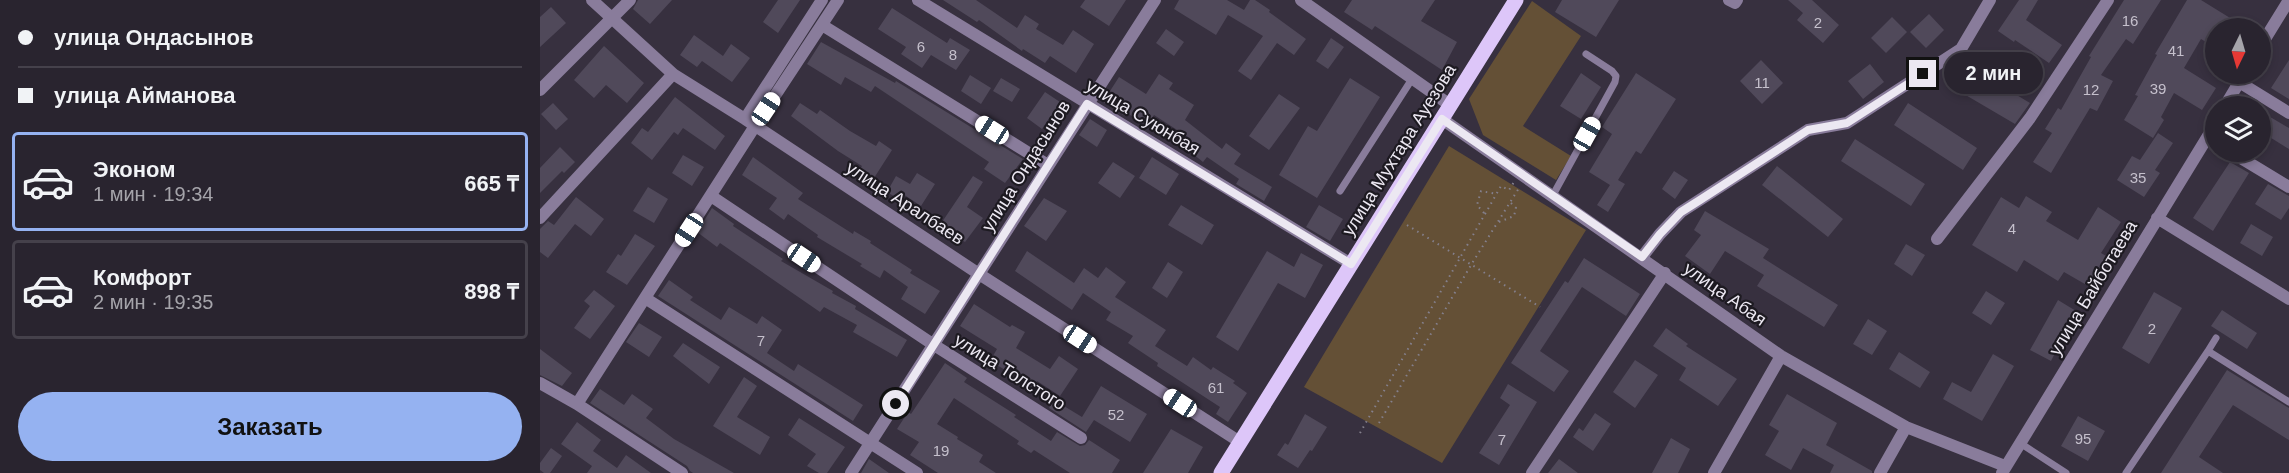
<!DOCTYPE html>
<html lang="ru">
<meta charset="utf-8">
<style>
body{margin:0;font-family:Arial,sans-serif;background:#35303b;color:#f1f3f6;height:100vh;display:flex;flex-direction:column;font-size:22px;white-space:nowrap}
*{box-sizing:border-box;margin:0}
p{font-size:20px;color:#a5a4aa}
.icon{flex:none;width:33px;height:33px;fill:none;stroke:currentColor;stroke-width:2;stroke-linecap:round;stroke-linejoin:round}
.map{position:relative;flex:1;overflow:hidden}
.sheet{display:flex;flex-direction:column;background:#29242f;width:540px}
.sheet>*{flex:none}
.banner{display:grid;align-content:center;height:132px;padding:0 18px;background:#29242f}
.needle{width:39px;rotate:185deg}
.tools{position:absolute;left:1665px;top:18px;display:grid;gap:12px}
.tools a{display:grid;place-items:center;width:66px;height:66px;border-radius:50%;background:#29242f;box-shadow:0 3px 9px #0003,0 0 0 2px #45414b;font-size:30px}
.end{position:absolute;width:27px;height:27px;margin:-14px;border:8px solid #ece8f2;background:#111;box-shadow:0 0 0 3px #111}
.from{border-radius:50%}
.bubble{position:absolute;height:42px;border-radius:21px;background:#29242f;box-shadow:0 3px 9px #0003,0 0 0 2px #45414b;font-size:20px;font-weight:600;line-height:42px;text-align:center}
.car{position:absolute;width:18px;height:36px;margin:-18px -9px;border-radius:8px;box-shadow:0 0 4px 2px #0007;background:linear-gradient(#fff 24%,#345 0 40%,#fff 0 76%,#345 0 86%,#fff 0)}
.banner b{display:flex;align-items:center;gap:21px;height:57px;font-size:22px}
.banner b+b{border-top:2px solid #45414b}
.banner i{width:15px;height:15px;background:#f1f3f6}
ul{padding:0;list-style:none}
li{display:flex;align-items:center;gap:18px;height:99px;margin:0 12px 9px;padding:0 6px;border:3px solid #45414b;border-radius:6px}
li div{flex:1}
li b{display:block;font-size:22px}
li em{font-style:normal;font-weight:600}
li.on{border-color:#95b2f1}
li>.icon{width:54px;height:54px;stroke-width:1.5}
.primary-button{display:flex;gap:12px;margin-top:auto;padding:12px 18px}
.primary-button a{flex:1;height:69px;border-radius:36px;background:#95b2f1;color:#111;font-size:24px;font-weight:600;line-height:69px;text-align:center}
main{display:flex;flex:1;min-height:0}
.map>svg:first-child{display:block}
.green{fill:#645036}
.building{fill:#50495a}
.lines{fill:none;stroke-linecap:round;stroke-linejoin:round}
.path{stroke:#85808d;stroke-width:2;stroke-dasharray:1.5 4.5;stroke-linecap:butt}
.service{stroke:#897c9b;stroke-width:7}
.minor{stroke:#897c9b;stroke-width:12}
.primary{stroke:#ddc6f9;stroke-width:15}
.route{stroke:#ece8f2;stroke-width:8}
.labels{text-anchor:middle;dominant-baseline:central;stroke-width:4.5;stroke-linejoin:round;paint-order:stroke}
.number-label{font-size:15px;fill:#c5c0cc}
.street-label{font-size:18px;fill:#ece8f2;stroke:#1d1a21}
</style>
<main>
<section class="sheet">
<div class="banner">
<b><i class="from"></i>улица Ондасынов</b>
<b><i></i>улица Айманова</b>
</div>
<ul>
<li class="on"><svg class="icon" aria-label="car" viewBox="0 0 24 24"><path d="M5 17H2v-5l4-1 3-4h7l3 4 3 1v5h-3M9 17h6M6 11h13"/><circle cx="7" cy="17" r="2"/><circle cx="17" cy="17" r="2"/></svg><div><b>Эконом</b><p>1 мин · 19:34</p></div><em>665 ₸</em></li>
<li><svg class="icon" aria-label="car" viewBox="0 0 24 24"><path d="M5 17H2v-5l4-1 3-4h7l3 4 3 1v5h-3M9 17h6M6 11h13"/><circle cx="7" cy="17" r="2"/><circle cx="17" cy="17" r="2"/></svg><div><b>Комфорт</b><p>2 мин · 19:35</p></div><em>898 ₸</em></li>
</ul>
<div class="primary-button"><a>Заказать</a></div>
</section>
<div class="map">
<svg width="1749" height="473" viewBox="0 0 1749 473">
<rect width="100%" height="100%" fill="#37303f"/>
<!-- green -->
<path class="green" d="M992 1 1041 36 983 126 1031 156 1016 180 943 135 929 99Z
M909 146 1046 230 902 463 764 387Z"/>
<!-- building -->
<path class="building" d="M98 0H132L110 24 93 9Z
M238 0H260L238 33 223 22Z
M403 0H436L477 28 485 15 499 24 496 29 523 45 533 30 554 44 536 73 510 56 505 63 483 49 482 51 439 20 437 22Z
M545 0H586L569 26 540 7Z
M639 0H687L704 10 710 0H715L730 10 729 12 766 39 754 55 737 43 711 80 698 71 723 36 688 15 676 35 634 9Z
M812 0H895L881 21 917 42 902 70 835 26 832 30 804 12Z
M1022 0H1079L1056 37 1015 12Z
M1248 0H1272L1299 25 1283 43 1257 20 1263 13Z
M1479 0H1498L1486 20 1522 45 1509 63 1475 40 1474 42 1458 31Z
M1584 0H1621L1593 44 1586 39 1561 75 1573 81 1557 111 1550 108 1511 173 1493 162 1512 133 1505 129 1518 108 1521 110 1551 57 1549 56Z
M1647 0H1661L1695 21 1691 28H1676V48L1661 39 1644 68 1676 88 1662 110 1634 93 1621 117 1624 120 1613 138 1584 120 1598 96 1595 95 1617 55 1615 54Z
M11 7 26 23 0 47V17Z
M352 8 407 43 410 38 430 50 416 70 391 55 382 68 361 54 366 47 338 29Z
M1389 14 1404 30 1386 48 1370 32Z
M1352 17 1367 32 1346 53 1331 38Z
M626 29 644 42 634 56 616 43Z
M154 35 183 56 191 44 210 58 192 82 162 61 157 67 140 55Z
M791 38 804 47 788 69 776 61Z
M281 42 355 83 356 81 483 159 465 183 444 169 449 162 335 86 331 92 305 77 301 85 267 64Z
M64 46 104 83 87 103 66 85 54 98 34 80Z
M1221 60 1243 83 1222 104 1200 81Z
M1749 60V99L1731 88Z
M1330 64 1344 82 1323 99 1308 81Z
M1425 64 1490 103 1475 124 1412 87Z
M1041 73 1061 87 1041 119 1020 106Z
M1096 73 1136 99 1101 154 1096 151 1078 180 1085 184 1068 212 1057 205 1070 185 1049 172 1072 134 1062 127Z
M619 74 633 83 629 89 654 105 645 120 682 149 686 143 701 154 694 164 732 187 724 201 696 184 699 179 667 157 663 162 642 145 648 137 614 115 607 126 587 113 585 116 563 102 579 77 606 94Z
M430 75 451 88 441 104 421 91Z
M461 78 480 89 472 102 453 91Z
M810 78 840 97 777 198 739 175 768 126 777 131Z
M505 92 520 102 502 129 487 118Z
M739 94 760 108 729 150 709 136Z
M135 97 185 136 175 150 143 128 138 135 134 132 112 160 91 143 102 128 108 132Z
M13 103 28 119 16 130 1 114Z
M260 103 277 114 280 110 310 131 336 146 339 141 352 150 334 178 320 169 322 166 298 151 251 116Z
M1368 103 1437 148 1423 170 1354 125Z
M1720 111 1749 128V149L1720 131Z
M550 119 567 130 557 147 539 135Z
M1618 133 1633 143 1615 170 1620 173 1604 197 1577 180 1592 156 1600 160Z
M1315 139 1385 184 1371 206 1301 161Z
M20 147 35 162 24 173 22 171 0 193V168Z
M143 155 164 167 152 186 132 173Z
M213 157 263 193 258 199 313 234 314 231 331 241 330 243 372 270 370 273 400 291 385 314 361 299 368 287 344 270 340 278 320 266 322 264 277 237 278 235 248 214 244 220 229 209 237 198 202 175Z
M612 157 639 174 626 195 599 178Z
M573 162 595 176 580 198 558 183Z
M1690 162 1709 173 1673 231 1653 218Z
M1237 166 1303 219 1288 237 1222 185Z
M1134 171 1148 180 1135 199 1122 189Z
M377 173 395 184 381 206 360 192 357 198 347 192 356 176 370 184Z
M433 176 443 182 427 207 443 218 425 242 400 225Z
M1728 184 1749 196V208L1741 220 1715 204Z
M108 187 128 199 114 223 93 211Z
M1486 196 1512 212 1506 221 1538 240 1558 207 1581 222 1561 253 1568 257 1550 287 1524 272 1518 281 1484 260 1477 272 1432 245 1461 197 1479 208Z
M36 197 64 219 51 236 35 224 8 258 0 252V229L8 221 14 225Z
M504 198 527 211 506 241 484 226Z
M641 205 674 225 662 245 628 225Z
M779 205 803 219 790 241 766 227Z
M172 208 194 224 193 226 243 259 241 261 293 291 292 293 316 306 315 309 367 340 357 357 313 332 317 325 284 307 280 312 180 243 177 247 157 232Z
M1165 211 1229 249 1223 258 1298 305 1284 327 1217 286 1224 275 1185 251 1170 274 1145 256 1161 235 1154 230Z
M1711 224 1733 237 1722 256 1700 243Z
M95 234 115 246 87 285 66 272 78 254 81 256Z
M1366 244 1385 255 1372 276 1354 264Z
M487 251 534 283 544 268 558 278 566 267 586 282 575 297 626 330 615 346 647 366 653 357 671 370 673 367 695 381 693 383 707 393 688 422 676 414 680 407 617 366 618 363 588 343 593 336 566 320 571 312 543 293 532 310 475 271Z
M727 251 754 267 761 253 783 265 765 298 738 283 698 351 676 337Z
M1044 258 1100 294 1086 316 1042 287 1000 351 1029 371 1014 392 971 363 1025 281 1028 283Z
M628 262 643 272 627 298 612 288Z
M129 280 153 297 150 300 181 320 189 307 217 324 222 316 242 330 227 353 254 371 258 364 323 405 313 421 118 296Z
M54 290 75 306 50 339 34 328 50 306 44 301Z
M1446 291 1465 303 1451 325 1432 313Z
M1614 292 1642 308 1609 364 1582 348Z
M1518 300 1536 311 1511 361 1490 350Z
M434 304 470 327 472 325 485 332 476 348 510 369 519 356 538 369 520 396 497 381 491 390 476 381 479 378 450 361 457 349 420 326Z
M1682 310 1717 333 1707 349 1671 326Z
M1328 319 1347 331 1332 355 1313 344Z
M99 323 122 337 109 357 86 342Z
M1126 328 1148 344 1146 346 1197 379 1178 406 1139 380 1146 368 1113 346Z
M143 343 180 367 169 384 133 356Z
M0 349 32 373 22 386 0 375Z
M1359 352 1390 372 1380 388 1349 369Z
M1453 354 1474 366 1442 421 1403 399 1412 382 1431 392Z
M1095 360 1118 375 1095 408 1073 392Z
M405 363 427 378 424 382 476 415 474 417 511 441 517 432 540 446 545 445 549 440 580 460 572 473H530L494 450 491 453 477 444 479 441 414 398 397 424 418 437 417 439 443 455 439 462 456 473H398L370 455 379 442 357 429 368 412 371 414Z
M1687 370 1749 408V440L1693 405 1659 457 1683 473H1621Z
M204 377 217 386 197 417 230 437 220 455 173 426Z
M968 384 997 402 959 465 939 453 970 405 960 398Z
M561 386 607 414 590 442 554 420 546 432 509 408 514 400 542 417Z
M60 389 84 405 92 394 113 409 106 418 134 439 194 473H153L150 471 147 466 50 403Z
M1247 394 1297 423 1286 445 1332 471V473H1290L1294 465 1263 448 1251 470 1225 455 1239 431 1229 425Z
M1055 413 1071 424 1053 451 1033 437 1039 428 1043 431Z
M765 414 787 427 772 451 770 450 758 468 737 455 745 443 748 445Z
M1538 416 1565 431 1548 461 1521 446Z
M259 418 305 447 287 473H279L267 466 276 454 248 435Z
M37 422 61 440 53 451 77 468 86 455 111 473H47L52 466 21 444Z
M631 429 663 447 648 473H603Z
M1131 438 1150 449 1138 473H1112Z
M11 448 22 456 10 473H4L0 470V463Z
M329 459 349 473H321Z
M1019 459 1038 473H1008Z"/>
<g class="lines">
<!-- path -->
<path class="path" d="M944 213 937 205 941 191 957 194
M959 222 974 216 976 208 970 202
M867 225 1000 307
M839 423 931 265 979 188
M820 433 961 186 969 190 974 182"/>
<!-- service -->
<path class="service" d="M800 191 872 79
M1013 195 1075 82 1076 76 1072 71 1046 54
M1668 351 1676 338
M1480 443 1526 473
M1586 473 1668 351 1749 402"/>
<!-- minor -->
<path class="minor" d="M52 0 133 74 205 119 439 274 700 442
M378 0 811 264
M761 0 910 105
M1189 0 1195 3 1197 0
M282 25 508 165
M1720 47 1749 0
M1699 82 1749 113
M0 90 90 0
M1685 106 1704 74
M205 119 282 0
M902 119 1241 356 1366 427 1465 466
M1691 152 1749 187
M171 196 394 345 541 438
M0 218 133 74
M1617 218 1749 299
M1397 239 1490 118 1568 0
M1102 257 1120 234 1141 212 1268 130 1307 123 1421 49 1450 0
M105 298 377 473
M0 383 37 404 142 473
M37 404 215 126 298 0
M311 473 615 0
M992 473 1125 273
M1174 473 1241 356
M1340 473 1366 427
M1462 473 1676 123"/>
<!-- primary -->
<path class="primary" d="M681 473 976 0"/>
</g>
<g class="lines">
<!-- route -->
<path class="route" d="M356 404 547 104 811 264 902 119 1102 257 1120 234 1141 212 1160 200 1268 130 1307 123 1383 74"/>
</g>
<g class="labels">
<!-- number labels -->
<g class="number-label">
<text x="1590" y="20">16</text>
<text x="1278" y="22">2</text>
<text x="381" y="46">6</text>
<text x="1636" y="50">41</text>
<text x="413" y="54">8</text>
<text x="1222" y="82">11</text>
<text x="1618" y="88">39</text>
<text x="1551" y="89">12</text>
<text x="1598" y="177">35</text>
<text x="1472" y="228">4</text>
<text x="1612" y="328">2</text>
<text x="221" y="340">7</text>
<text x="676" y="387">61</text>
<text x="576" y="414">52</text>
<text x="1543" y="438">95</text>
<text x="962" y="439">7</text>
<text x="401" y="450">19</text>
</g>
<!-- street labels -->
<g class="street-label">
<text transform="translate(603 117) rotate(31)">улица Суюнбая</text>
<text transform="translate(859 150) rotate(-58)">улица Мухтара Ауезова</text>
<text transform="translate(486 166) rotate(-58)">улица Ондасынов</text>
<text transform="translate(365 203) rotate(33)">улица Аралбаев</text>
<text transform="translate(1553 288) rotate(-59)">улица Байботаева</text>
<text transform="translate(1185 294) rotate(35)">улица Абая</text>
<text transform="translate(470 372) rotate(32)">улица Толстого</text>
</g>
</g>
</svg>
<div class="tools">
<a><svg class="needle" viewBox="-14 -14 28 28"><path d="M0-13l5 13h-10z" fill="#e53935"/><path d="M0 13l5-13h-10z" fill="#a5a4aa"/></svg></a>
<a><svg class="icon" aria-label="layers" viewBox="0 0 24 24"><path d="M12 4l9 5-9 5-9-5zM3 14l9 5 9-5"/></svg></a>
</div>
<i class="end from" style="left:356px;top:404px"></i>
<i class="end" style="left:1383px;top:74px"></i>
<div class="bubble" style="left:1404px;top:52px;width:99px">2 мин</div>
<i class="car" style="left:226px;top:109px;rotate:34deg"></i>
<i class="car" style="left:452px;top:130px;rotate:302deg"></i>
<i class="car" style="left:1047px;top:134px;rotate:29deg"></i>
<i class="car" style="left:149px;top:230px;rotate:213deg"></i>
<i class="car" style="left:264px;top:258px;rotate:124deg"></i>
<i class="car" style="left:540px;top:339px;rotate:123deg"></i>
<i class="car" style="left:640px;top:403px;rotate:303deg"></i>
</div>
</main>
